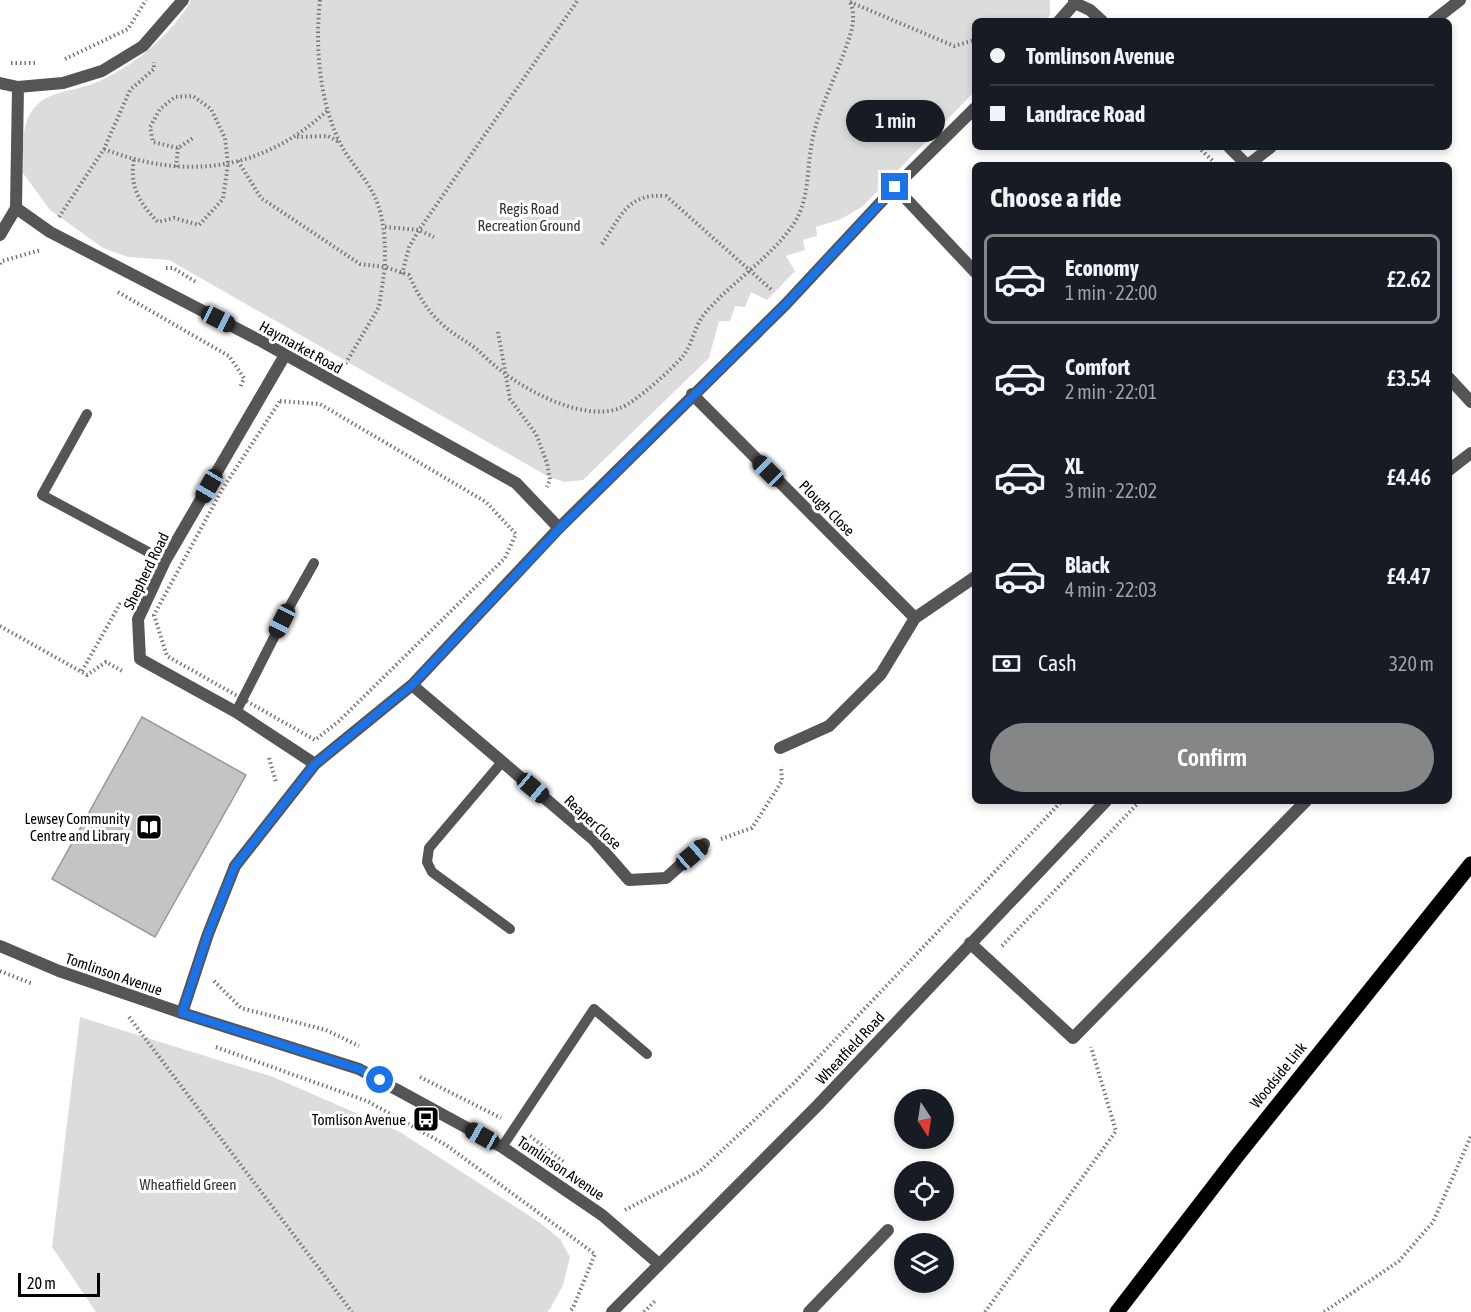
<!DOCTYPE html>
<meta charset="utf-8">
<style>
body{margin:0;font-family:"Asap Condensed",sans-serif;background:#242831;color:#f1f3f6;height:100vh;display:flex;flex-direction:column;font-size:22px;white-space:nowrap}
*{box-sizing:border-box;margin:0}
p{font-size:20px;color:#9ea1a6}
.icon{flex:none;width:33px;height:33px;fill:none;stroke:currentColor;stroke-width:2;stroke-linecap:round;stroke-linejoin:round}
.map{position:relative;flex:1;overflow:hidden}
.panel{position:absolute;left:972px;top:162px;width:480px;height:642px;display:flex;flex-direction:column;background:#171b24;border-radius:9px;box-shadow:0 3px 9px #0003}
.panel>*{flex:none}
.top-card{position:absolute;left:972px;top:18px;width:480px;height:132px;border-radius:9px;box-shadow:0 3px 9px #0003;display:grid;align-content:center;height:132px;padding:0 18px;background:#171b24}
.needle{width:39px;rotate:168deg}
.fabs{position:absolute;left:894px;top:1089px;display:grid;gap:12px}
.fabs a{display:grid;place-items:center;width:60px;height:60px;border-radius:50%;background:#171b24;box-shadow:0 3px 9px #0003;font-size:30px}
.scale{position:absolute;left:18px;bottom:15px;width:82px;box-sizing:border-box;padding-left:6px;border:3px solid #000;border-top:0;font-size:16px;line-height:21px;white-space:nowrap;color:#000;-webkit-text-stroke:4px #fff;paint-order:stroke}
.end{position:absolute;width:27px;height:27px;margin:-14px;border:8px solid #1a73e8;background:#fff;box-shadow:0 0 0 3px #fff}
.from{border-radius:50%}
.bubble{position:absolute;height:42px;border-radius:21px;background:#171b24;box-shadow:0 3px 9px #0003;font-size:20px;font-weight:600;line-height:42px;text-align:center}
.car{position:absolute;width:18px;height:36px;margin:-18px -9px;border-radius:8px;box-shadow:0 0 4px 2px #0007;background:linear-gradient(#222 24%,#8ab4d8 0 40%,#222 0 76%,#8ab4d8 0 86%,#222 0)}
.top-card b{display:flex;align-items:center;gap:21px;height:57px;font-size:22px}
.top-card b+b{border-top:2px solid #363941}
.top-card i{width:15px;height:15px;background:#f1f3f6}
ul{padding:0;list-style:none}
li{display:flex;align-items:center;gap:18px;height:90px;margin:0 12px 9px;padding:0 6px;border:3px solid transparent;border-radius:9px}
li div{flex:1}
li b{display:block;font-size:22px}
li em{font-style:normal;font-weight:600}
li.on{border-color:#858687}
li>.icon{width:54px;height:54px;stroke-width:1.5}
h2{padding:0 18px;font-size:27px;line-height:72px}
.pay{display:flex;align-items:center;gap:15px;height:66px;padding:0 18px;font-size:22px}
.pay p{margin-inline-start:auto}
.action{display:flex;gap:12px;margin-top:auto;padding:12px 18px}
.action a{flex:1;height:69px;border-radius:36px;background:#858687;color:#fff;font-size:24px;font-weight:600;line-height:69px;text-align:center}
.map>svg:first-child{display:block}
.green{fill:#dcdcdc}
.building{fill:#c4c4c4;stroke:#999;stroke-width:1.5}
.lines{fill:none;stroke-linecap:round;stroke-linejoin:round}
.primary-casing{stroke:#dbdbdb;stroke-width:16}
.path{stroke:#777;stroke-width:4;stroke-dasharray:1.5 3;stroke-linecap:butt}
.service{stroke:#555;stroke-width:10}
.minor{stroke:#555;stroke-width:12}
.tertiary{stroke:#555;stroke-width:12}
.primary{stroke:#000;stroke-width:15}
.route{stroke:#1a73e8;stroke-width:8}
.labels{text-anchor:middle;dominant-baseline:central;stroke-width:6;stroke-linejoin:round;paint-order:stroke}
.park-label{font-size:15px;fill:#333;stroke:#fff}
.street-label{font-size:15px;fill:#000;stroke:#fff}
.poi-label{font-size:15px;fill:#000;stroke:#fff;text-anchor:end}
</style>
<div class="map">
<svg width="1471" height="1312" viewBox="0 0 1471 1312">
<rect width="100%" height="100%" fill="#fff"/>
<!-- green -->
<path class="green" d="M191 0H1050V15L1044 21H975V91L862 207 841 219 816 227 817 236 803 240 805 250 786 256 795 271 767 300 751 292 745 307 735 306 730 321H719L709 358 583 480 565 482 549 477 169 260 128 257 103 248 50 210 23 173C24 157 21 133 28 118 40 90 70 93 95 83 130 69 173 34 191 0Z
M80 1017 273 1077 400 1132 539 1222 560 1239 570 1257 563 1285 550 1309 547 1312H96L52 1247Z"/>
<!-- building -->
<path class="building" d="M142 717 246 775 155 937 52 879Z"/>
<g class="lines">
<defs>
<path id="primary" d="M1117 1312 1237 1156 1471 864"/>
</defs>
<!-- primary casing -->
<use href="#primary" class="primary-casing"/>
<!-- path -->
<path class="path" d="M320 0C315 45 319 99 339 141 346 156 358 169 367 183 385 210 385 236 385 267L409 275C417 293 427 311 442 324 454 336 470 342 482 354 510 383 579 424 620 408 635 403 673 368 683 356 693 343 694 326 706 312 733 281 769 259 793 225 811 198 806 167 813 137 820 106 836 77 846 47 852 31 857 15 849 0
M850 2 954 46 975 40
M65 59 128 29 146 0
M11 63H37
M297 137 328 136 339 142
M1198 147 1213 161
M104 149C186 181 262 171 328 110
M134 160C129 186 140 204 158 222L174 218 199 225 223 199 228 164 225 138 211 109 193 96 175 97 160 109 150 127 153 142 178 148 193 138
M238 161 261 198 360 264 385 267 379 307 344 366
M176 167 178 148
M59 217 104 149 130 90 154 69V62
M385 227 419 230 434 237
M602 244C622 215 627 193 666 196L773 291
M0 264 2 261 41 250
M166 268H173L196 282
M402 274 409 247 419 230 578 0
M118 292 229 356 244 378 240 388
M498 332 510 399 536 434 547 463 550 480 547 487
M280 401 320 404 486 502 516 534 505 558 339 721 315 740 167 656 154 615 223 488Z
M0 626 87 675 106 662 124 672
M82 671 121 602
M269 758 276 782
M721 839 752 828 782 781 781 766
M1002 946 1140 801
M0 971 33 984
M214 981 241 1008 326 1030 359 1046
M129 1017 352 1312
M216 1047 367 1101 446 1145 595 1254 573 1308 569 1312
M420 1077 501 1118
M530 1136 565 1163
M625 1210 700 1171 795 1082 1062 801
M644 1312 655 1301
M985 1312 1116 1131 1091 1047
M1324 1312 1399 1261 1433 1222 1471 1136"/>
<!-- service -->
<path class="service" d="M87 414 42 495 165 561
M236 712 292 602 314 563
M502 762 429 848 427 862 432 872 510 929
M502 1147 594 1009 647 1054"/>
<!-- minor -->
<path class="minor" d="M1074 0 1075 3 1090 10 1102 21
M1059 21 1075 3
M1433 21 1460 0
M0 83 18 87 63 83 102 71 143 46 183 0
M1229 147 1247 165
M1248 165 1271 147
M895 187 975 272
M16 208 50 232 261 341 516 483 559 528
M0 235 16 208 18 87
M285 355 165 561 138 619 140 659 236 712 315 764
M1449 378 1471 402
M692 394 915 618
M412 685 594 840 629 880 666 878 704 844
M780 748 829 726 881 674 915 618 975 577
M970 943 1073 1038 1306 801
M182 1013 208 934 235 866 315 764 412 685 559 528 786 304 895 187 975 108
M809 1312 888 1230"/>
<!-- tertiary -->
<path class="tertiary" d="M1449 470 1471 453
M0 946 59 971 182 1013 359 1069 502 1147 602 1215 659 1264
M612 1312 818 1105 1106 801"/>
<!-- primary -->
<use href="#primary" class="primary"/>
</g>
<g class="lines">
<!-- route -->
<path class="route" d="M380 1080 359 1069 182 1013 208 934 235 866 315 764 412 685 560 528 786 304 895 187"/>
</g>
<!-- icons -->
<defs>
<symbol id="library-square" viewBox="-11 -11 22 22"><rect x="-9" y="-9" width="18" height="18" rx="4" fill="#000" stroke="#fff"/><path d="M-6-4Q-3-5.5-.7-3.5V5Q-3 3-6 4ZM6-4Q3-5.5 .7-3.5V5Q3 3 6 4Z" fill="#fff"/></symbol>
<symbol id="bus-square" viewBox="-11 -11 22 22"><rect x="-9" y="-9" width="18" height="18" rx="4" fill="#000" stroke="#fff"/><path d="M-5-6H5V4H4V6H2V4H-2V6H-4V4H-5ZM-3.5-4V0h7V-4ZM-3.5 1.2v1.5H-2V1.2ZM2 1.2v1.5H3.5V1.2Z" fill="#fff"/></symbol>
</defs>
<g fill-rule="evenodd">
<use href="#library-square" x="134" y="812" width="30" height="30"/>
<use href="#bus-square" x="411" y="1104" width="30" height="30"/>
</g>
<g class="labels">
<!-- park labels -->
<g class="park-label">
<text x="529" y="208">Regis Road<tspan x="529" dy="17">Recreation Ground</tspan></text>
<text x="188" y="1184">Wheatfield Green</text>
</g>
<!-- street labels -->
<g class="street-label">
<text transform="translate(301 347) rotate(29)">Haymarket Road</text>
<text transform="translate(827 508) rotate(45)">Plough Close</text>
<text transform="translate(146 571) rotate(-64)">Shepherd Road</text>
<text transform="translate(593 822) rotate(43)">Reaper Close</text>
<text transform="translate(114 974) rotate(19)">Tomlinson Avenue</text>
<text transform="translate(850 1048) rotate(-47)">Wheatfield Road</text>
<text transform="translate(1278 1075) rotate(-51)">Woodside Link</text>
<text transform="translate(561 1168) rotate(34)">Tomlinson Avenue</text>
</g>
<!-- poi labels -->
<g class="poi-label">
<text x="130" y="818">Lewsey Community<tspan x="130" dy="17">Centre and Library</tspan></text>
<text x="406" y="1119">Tomlison Avenue</text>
</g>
</g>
</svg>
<div class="fabs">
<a><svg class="needle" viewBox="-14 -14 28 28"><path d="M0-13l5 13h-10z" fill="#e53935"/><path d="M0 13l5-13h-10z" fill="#9ea1a6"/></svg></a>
<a><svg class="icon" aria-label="locate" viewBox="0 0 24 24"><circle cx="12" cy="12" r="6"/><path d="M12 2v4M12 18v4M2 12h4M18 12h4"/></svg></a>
<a><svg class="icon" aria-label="layers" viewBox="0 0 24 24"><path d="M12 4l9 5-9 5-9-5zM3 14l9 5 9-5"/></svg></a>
</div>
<div class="scale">20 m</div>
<i class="end from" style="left:380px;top:1080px"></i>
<i class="end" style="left:895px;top:187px"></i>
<div class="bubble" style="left:846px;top:100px;width:99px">1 min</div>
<i class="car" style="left:218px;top:319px;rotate:117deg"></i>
<i class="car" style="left:768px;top:471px;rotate:315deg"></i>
<i class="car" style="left:209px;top:486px;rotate:210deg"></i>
<i class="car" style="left:282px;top:621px;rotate:207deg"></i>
<i class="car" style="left:533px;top:788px;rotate:130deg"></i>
<i class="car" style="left:692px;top:855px;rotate:49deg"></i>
<i class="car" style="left:482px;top:1136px;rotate:299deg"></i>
<div class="top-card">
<b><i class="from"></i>Tomlinson Avenue</b>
<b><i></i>Landrace Road</b>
</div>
<section class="panel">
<h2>Choose a ride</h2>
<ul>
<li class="on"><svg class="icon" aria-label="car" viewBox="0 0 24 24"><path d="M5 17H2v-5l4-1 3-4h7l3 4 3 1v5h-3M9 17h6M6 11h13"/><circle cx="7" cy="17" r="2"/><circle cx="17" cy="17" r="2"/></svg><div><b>Economy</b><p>1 min · 22:00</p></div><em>£2.62</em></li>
<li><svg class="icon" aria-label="car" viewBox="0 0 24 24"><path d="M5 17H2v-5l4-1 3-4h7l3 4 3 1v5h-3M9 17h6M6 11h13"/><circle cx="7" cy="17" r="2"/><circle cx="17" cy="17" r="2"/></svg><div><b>Comfort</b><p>2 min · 22:01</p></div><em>£3.54</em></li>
<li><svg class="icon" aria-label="car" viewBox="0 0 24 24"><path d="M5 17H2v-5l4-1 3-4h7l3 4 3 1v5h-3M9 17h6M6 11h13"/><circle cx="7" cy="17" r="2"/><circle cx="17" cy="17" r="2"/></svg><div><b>XL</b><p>3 min · 22:02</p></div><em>£4.46</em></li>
<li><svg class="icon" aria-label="car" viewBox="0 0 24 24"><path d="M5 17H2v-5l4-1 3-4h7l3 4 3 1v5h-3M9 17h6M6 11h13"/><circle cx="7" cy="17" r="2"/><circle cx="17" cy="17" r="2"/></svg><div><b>Black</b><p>4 min · 22:03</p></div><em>£4.47</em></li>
</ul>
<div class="pay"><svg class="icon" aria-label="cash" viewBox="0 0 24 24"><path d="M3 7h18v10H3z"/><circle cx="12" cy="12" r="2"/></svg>Cash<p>320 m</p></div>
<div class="action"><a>Confirm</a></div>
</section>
</div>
